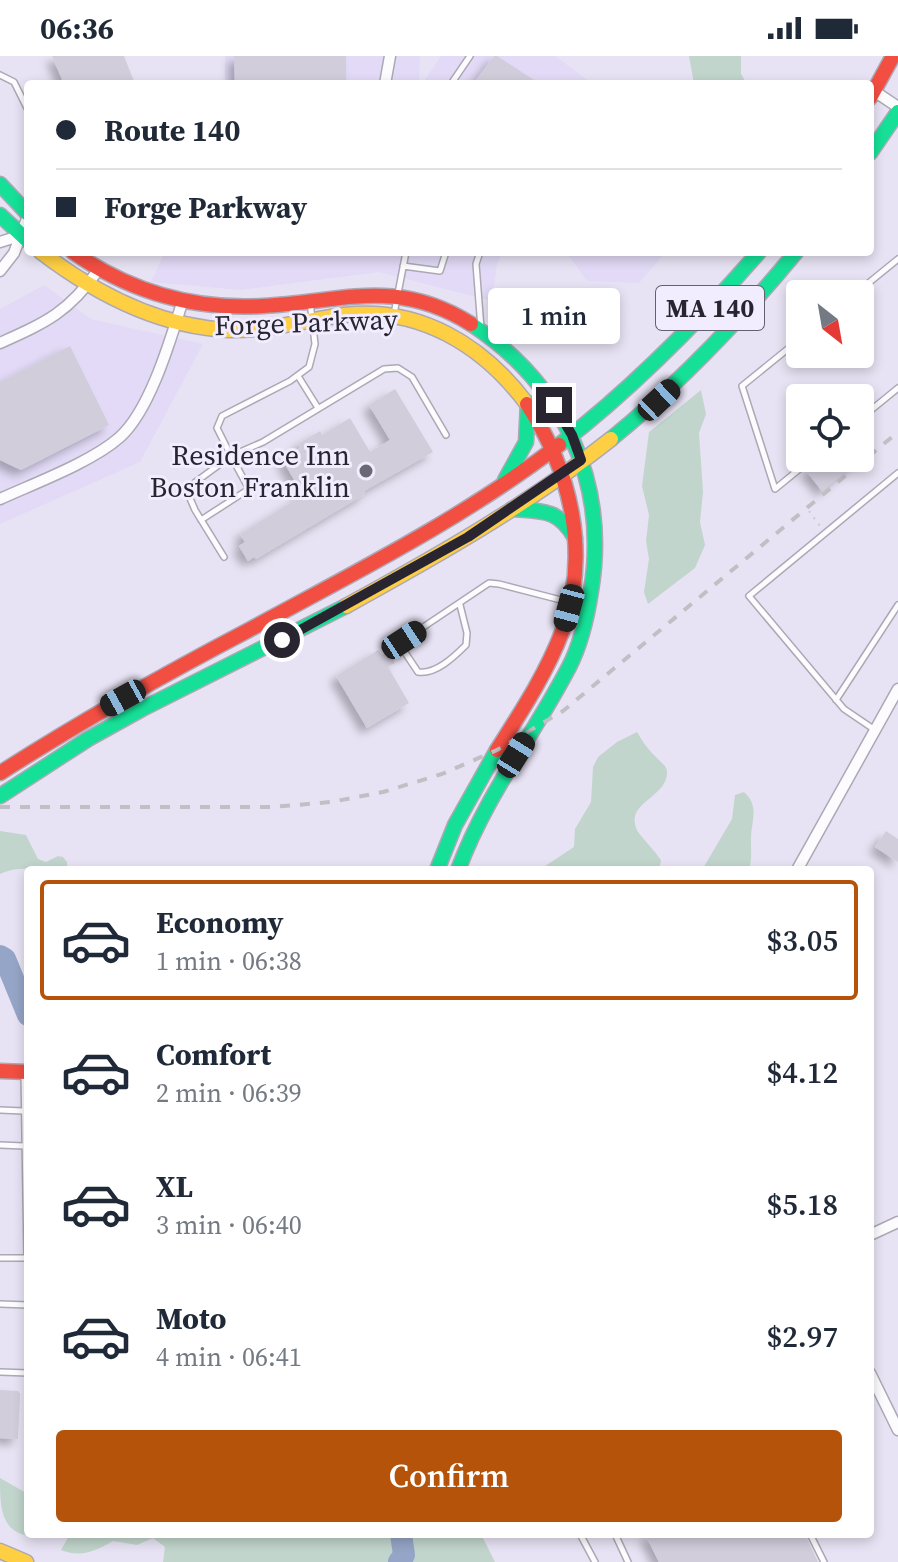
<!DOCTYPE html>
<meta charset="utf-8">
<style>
body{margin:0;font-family:"Source Serif 4",serif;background:#f2f2f3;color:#1f2937;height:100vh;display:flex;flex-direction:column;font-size:30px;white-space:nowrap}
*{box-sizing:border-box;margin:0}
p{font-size:26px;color:#747a83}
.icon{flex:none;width:44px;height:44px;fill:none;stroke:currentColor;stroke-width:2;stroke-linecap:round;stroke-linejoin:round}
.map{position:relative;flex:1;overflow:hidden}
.side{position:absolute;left:24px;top:810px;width:850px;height:672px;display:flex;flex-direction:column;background:#fff;border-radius:8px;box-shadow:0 4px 12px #0003}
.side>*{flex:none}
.hud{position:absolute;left:24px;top:24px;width:850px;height:176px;border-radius:8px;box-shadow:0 4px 12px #0003;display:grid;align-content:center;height:176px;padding:0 32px;background:#fff}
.needle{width:52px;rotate:149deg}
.buttons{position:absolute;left:786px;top:224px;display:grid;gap:16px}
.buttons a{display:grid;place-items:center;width:88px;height:88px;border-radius:8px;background:#fff;box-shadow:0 4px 12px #0003;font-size:40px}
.end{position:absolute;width:36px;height:36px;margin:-18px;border:10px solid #282530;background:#fff;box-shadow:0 0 0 4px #fff}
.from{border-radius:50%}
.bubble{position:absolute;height:56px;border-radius:8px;background:#fff;box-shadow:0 4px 12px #0003;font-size:26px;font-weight:600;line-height:56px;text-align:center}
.car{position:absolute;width:24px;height:48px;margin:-24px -12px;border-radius:10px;box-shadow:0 0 6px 2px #0007;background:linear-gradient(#222 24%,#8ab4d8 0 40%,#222 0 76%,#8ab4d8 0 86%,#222 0)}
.hud b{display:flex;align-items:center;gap:28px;height:76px;font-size:30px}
.hud b+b{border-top:2px solid #e0e1e3}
.hud i{width:20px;height:20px;background:#1f2937}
ul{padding:14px 0 0;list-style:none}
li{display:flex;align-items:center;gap:24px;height:120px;margin:0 16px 12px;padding:0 16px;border:4px solid transparent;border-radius:8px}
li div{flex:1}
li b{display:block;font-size:30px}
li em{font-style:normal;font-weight:600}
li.active{border-color:#b45309}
li>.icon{width:72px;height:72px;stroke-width:1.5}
.button{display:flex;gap:16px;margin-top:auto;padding:16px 32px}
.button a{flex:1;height:92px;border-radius:8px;background:#b45309;color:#fff;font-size:32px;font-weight:600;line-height:92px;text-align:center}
.status{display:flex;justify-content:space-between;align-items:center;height:56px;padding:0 40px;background:#fff;direction:ltr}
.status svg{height:22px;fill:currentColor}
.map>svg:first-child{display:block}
.built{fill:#e2daf6}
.green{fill:#c1d5cc}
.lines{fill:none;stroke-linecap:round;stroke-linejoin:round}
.river{stroke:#95a5c7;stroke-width:22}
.building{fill:#d1cddb;filter:url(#shadow)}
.lane-casing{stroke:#aca8b4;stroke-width:8}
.street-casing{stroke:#aca8b4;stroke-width:13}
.fast-casing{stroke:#aca8b4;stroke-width:17}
.slow-casing{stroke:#aca8b4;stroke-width:17}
.jam-casing{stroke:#aca8b4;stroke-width:17}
.path{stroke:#cccacf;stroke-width:2;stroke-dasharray:2 6;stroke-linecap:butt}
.lane{stroke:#fcfbfd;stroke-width:5}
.street{stroke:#fcfbfd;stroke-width:10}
.fast{stroke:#16e098;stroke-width:14}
.slow{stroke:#ffcf43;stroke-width:14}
.jam{stroke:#f24e42;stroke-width:14}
.rail{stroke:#c1bfc4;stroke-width:4;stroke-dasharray:10 10;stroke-linecap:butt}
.route{stroke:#282530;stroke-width:10}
.poi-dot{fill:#6b6875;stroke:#f1ecfe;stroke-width:3}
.labels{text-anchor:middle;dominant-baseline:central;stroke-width:6;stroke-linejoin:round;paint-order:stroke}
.shield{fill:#f1ecfe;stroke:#64616e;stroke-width:2}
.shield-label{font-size:26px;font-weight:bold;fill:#282530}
.street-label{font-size:28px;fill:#282530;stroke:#f1ecfe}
.poi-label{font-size:28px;fill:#282530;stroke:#f1ecfe;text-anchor:end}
</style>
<div class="status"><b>06:36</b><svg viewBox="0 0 49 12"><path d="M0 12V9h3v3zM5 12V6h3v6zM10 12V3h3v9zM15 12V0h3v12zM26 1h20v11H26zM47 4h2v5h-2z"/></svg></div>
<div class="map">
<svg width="898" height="1506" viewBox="0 0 898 1506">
<defs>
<filter id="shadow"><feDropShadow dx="-6" dy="6" stdDeviation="4" flood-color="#0004"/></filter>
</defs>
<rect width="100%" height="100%" fill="#e8e3f4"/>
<!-- built -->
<path class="built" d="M225 0H420L419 28H225Z
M441 0H555L593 28H422Z
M165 196H503L497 208 492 245 379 216 240 234 151 226Z
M566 196H666L639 227 587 225Z
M44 229 91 263 203 288 140 406 0 468V253Z"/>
<!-- green -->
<path class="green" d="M689 0H741V18L747 28H694Z
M701 334 706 358 699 377 703 436 700 466 705 489 695 512 648 548 644 536 649 503 646 485 649 459 642 430 649 376Z
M637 676C644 688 650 696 661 706 664 709 667 711 667 716 668 742 624 746 637 774 640 780 656 796 661 804L659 814H539L574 791 575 773 591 746 593 711 598 701 617 686Z
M744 736C761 751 750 767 751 786 751 797 752 803 749 813L702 814 732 763 735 739Z
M0 775 26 779 38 803 46 806 58 800 63 801 67 806V814C44 814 20 809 0 818Z
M0 1422 28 1438V1477L24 1479C0 1472 0 1448 0 1422Z
M70 1478H481L495 1506H163L165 1491 153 1482 137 1489 113 1485C96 1495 81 1502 61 1494Z"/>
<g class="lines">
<!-- river -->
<path class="river" d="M0 900 5 903 28 959
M399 1506 404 1499 401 1478"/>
</g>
<!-- building -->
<path class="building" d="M52 0H124L135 28H64Z
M234 0H346V28H235Z
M494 0H497L540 28H473Z
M70 290 109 369 21 414 0 404V326Z
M395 333 433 396 364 435 365 438 256 503 254 501 248 505 239 490 245 486 240 478 303 439 282 403 300 392 298 388 320 375 322 379 350 362 370 396 390 384 369 349Z
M860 399 862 401 822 435 807 416 825 402H836L841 407 847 402H860Z
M378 594 382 599 388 596 395 607 388 611 409 647 367 672 336 620Z
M886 775 898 783V806L875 791Z
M0 1334 18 1335 20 1338 18 1383 0 1382Z
M645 1478H805L818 1506H659Z"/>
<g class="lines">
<defs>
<path id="lane" d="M0 19 14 26 28 54
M451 28 470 0
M480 196 476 208 481 272
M403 210 440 215 446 196
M855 238 898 203
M394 258 406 196
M800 283 742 330 775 433 813 402
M298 320 318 352
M860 363 898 332
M201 464 249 433 231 400 263 386 384 313 398 312 412 321 446 379
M224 501 195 454 186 433 231 400 217 372 222 360 290 325 309 311 315 288 310 246
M460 549 467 577 466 589C454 601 435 619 418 616L402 592 404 584 489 527 499 528 588 551
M836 644 898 549
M875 674 844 653 749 540 898 417
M0 1054 23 1055
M0 1089 24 1090
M0 1202H27L24 1017
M0 1248 28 1249
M0 1316 28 1317
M580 1478 595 1506
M615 1478 628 1506
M810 1478 824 1506"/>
<path id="street" d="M385 28 390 0
M874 35 898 51
M0 186 22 179
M0 215 14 197 28 160
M0 287C47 266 69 256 99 213
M0 443C35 427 92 406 120 381 150 354 170 285 182 247
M797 814 898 633
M870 1179 898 1166
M870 1317 898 1374"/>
<path id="fast" d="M870 97 898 56
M0 128 28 158
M0 159 28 185
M611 383C680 327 740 264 796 196
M559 389C633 332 698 266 759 196
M505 424 526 386 528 347
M512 453C542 455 559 453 575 482
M0 740 88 683 142 653 346 550
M437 814 455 769 497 694
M458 814C487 737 532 682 569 611 581 588 587 561 591 535 609 426 563 328 471 268"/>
<path id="slow" d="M41 196C96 238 159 271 229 274 269 275 306 264 344 259 419 250 483 289 527 348
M346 550C437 500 529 448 611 383
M0 1495 26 1506"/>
<path id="jam" d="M870 42 893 0
M73 196C130 236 193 254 263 250 342 246 396 221 471 268
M497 694C521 656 546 618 562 576 591 498 571 415 527 348
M0 717C80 666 163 619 247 575 354 517 462 463 559 389
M0 1015 28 1016"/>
</defs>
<!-- lane casing -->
<use href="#lane" class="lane-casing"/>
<!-- street casing -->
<use href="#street" class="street-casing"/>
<!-- fast casing -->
<use href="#fast" class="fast-casing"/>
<!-- slow casing -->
<use href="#slow" class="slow-casing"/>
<!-- jam casing -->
<use href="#jam" class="jam-casing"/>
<!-- path -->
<path class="path" d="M809 455 820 470"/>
<!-- lane -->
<use href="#lane" class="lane"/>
<!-- street -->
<use href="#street" class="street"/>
<!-- fast -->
<use href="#fast" class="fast"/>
<!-- slow -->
<use href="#slow" class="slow"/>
<!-- jam -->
<use href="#jam" class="jam"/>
<!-- rail -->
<path class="rail" d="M0 751H272L331 746 383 736 442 718 497 694 563 655 898 376"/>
</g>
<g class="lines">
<!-- route -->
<path class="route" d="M282 584 468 481 581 404 572 379 554 349"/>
</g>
<!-- markers -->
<circle class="poi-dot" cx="366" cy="415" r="8"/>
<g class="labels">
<!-- shield labels -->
<rect class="shield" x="656" y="230" width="108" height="44" rx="6"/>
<g class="shield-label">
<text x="710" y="252">MA 140</text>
</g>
<!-- street labels -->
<g class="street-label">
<text transform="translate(306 266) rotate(-2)">Forge Parkway</text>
</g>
<!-- poi labels -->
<g class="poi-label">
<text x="350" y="399">Residence Inn<tspan x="350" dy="32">Boston Franklin</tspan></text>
</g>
</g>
</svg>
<div class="buttons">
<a><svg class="needle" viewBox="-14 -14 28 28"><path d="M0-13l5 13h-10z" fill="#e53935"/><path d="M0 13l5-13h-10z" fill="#747a83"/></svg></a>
<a><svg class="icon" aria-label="locate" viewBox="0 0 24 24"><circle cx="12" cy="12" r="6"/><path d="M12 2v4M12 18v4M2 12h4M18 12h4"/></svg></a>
</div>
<i class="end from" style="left:282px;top:584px"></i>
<i class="end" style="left:554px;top:349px"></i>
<div class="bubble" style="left:488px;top:232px;width:132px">1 min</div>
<i class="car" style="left:659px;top:344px;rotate:47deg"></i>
<i class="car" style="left:569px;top:552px;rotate:195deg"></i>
<i class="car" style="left:404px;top:584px;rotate:57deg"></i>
<i class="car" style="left:123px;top:642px;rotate:241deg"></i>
<i class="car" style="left:516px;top:699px;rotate:32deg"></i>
<div class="hud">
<b><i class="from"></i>Route 140</b>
<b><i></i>Forge Parkway</b>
</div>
<section class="side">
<ul>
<li class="active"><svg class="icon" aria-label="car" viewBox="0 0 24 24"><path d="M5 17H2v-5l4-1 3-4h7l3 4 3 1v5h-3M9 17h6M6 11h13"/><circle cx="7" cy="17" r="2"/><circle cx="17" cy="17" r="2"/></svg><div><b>Economy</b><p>1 min · 06:38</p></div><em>$3.05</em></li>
<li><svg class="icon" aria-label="car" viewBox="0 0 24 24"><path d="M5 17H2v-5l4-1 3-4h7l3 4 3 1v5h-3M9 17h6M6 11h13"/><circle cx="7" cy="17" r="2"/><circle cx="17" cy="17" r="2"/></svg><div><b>Comfort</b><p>2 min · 06:39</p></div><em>$4.12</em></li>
<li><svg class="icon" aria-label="car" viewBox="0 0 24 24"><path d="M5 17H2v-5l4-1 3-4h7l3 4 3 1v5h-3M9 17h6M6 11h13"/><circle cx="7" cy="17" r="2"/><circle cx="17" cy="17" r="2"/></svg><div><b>XL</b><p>3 min · 06:40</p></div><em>$5.18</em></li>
<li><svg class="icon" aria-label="car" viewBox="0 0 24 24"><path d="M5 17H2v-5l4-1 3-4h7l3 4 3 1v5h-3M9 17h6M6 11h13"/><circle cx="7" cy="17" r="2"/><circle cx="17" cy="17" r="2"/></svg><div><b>Moto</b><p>4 min · 06:41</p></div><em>$2.97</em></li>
</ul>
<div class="button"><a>Confirm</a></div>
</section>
</div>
